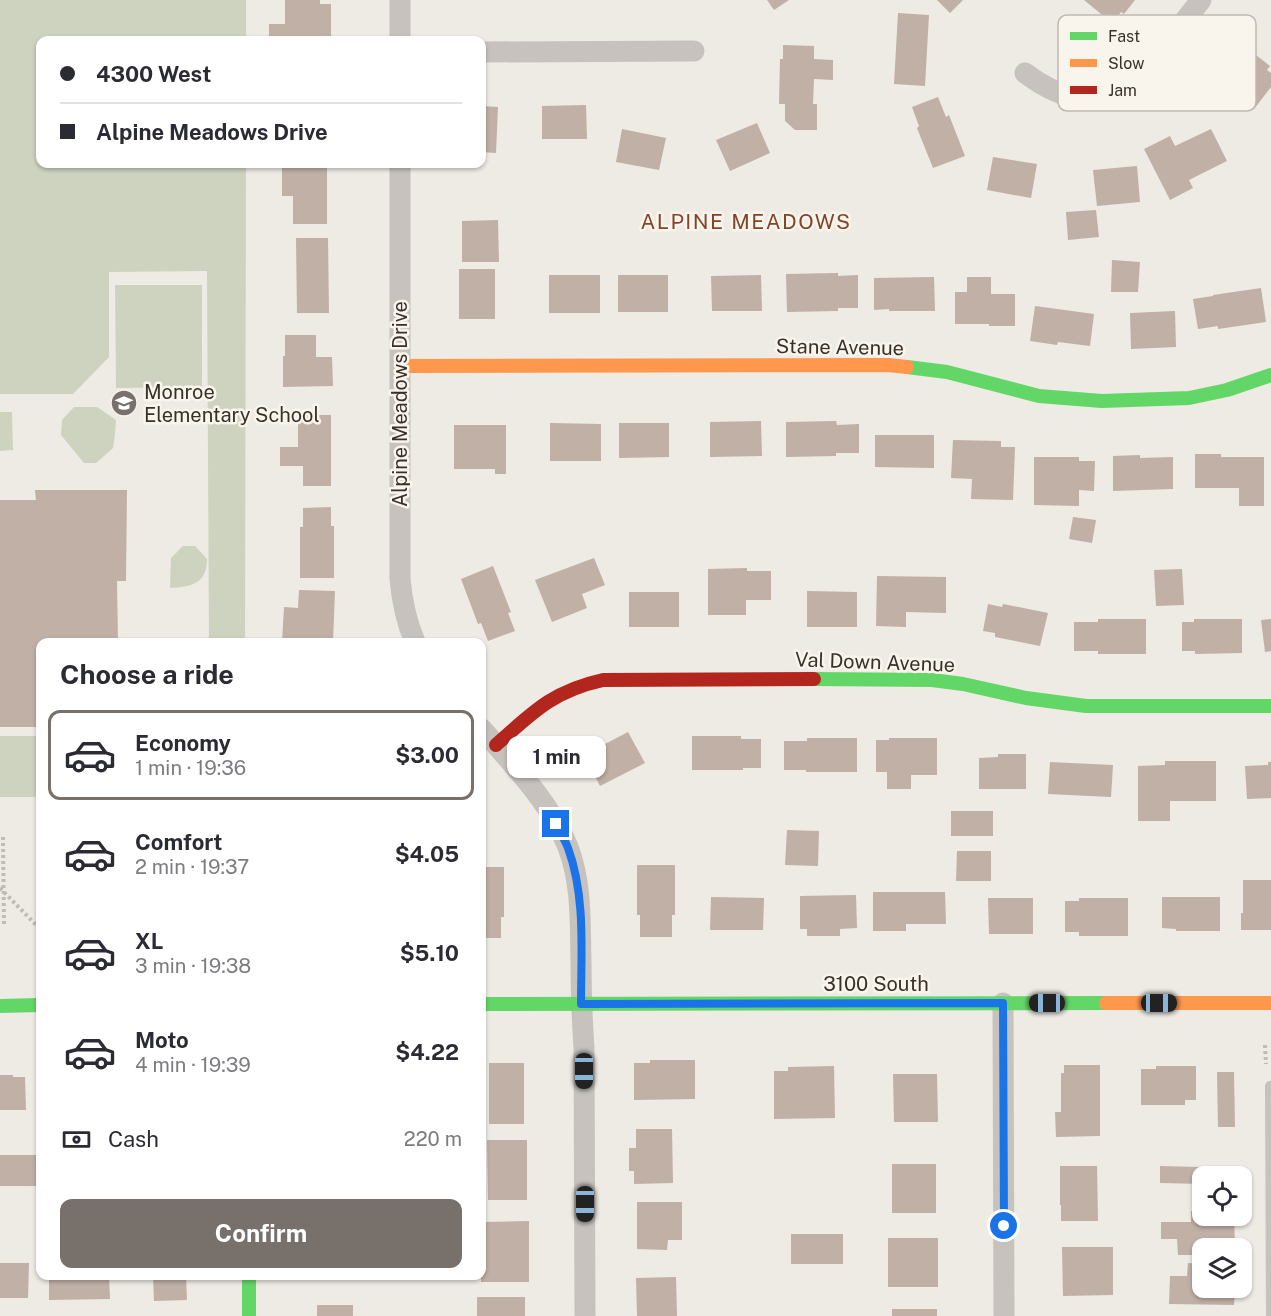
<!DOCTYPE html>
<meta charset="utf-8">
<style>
body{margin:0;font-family:"Public Sans",sans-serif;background:#f2f2f3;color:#2b2b33;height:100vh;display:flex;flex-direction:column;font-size:22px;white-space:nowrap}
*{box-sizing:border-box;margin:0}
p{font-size:20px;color:#7c7c81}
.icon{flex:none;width:33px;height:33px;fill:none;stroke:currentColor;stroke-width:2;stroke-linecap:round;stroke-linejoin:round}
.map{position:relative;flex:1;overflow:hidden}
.drawer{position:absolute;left:36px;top:638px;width:450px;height:642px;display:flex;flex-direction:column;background:#fff;border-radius:12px;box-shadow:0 2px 4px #0004}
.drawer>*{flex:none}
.banner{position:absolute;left:36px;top:36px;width:450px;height:132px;border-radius:12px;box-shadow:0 2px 4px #0004;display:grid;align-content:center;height:132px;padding:0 24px;background:#fff}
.controls{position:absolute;left:1192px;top:1166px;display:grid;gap:12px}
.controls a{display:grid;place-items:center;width:60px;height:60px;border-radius:12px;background:#fff;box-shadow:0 2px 4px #0004;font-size:30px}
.end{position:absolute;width:27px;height:27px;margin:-14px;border:8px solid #1a73e8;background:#fff;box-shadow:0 0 0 3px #fff}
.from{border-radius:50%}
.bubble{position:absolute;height:42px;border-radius:12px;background:#fff;box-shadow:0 2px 4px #0004;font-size:20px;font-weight:700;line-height:42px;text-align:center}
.car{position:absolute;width:18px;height:36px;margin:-18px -9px;border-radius:8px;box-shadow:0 0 4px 2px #0007;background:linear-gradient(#222 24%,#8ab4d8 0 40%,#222 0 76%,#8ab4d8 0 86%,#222 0)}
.banner b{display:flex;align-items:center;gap:21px;height:57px;font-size:22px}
.banner b+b{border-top:2px solid #e1e1e2}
.banner i{width:15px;height:15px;background:#2b2b33}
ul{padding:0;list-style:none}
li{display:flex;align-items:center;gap:18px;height:90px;margin:0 12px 9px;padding:0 12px;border:3px solid transparent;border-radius:12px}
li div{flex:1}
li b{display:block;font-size:22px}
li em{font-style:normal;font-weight:700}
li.active{border-color:#78716b}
li>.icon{width:54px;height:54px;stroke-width:1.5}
h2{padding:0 24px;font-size:27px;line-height:72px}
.pay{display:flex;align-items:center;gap:15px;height:66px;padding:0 24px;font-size:22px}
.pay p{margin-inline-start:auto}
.button{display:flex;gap:12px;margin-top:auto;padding:12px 24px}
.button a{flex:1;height:69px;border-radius:12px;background:#78716b;color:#fff;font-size:24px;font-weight:700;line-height:69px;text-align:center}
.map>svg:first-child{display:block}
.green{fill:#ced3bf}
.building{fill:#c0b0a6}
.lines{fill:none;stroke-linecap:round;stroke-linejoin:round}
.path{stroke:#c0bbb5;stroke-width:4;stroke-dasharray:3 3;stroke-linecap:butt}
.lane{stroke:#c7c2bd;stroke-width:10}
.street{stroke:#c7c2bd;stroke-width:21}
.fast{stroke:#63d668;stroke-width:14}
.slow{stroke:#ff974d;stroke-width:14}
.jam{stroke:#b3261e;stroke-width:14}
.route{stroke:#1a73e8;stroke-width:8}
.labels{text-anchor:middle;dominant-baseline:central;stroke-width:5;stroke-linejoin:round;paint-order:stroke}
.street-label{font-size:20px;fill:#38302a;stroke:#f9f4ec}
.poi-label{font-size:20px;fill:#38302a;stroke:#f9f4ec;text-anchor:start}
.neighbourhood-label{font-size:21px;letter-spacing:1.5px;fill:#834528;stroke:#f9f4ec}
.key{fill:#f9f4ec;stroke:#bfb9b2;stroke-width:1.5}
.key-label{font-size:16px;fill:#38302a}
</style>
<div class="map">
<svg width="1271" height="1316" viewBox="0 0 1271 1316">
<rect width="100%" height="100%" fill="#eeeae4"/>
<!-- green -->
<path class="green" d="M0 0H246V40H40V164H246L245 642H209L207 271 109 272V357L73 394H0Z
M115 285H202V387L116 388Z
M74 407H97L116 420 115 434 113 448 96 463H84L61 435 62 420Z
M0 412H12L13 450 0 451Z
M183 546H195L207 559C207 583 192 587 170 588L171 558Z
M0 736H40V797H0Z"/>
<!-- building -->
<path class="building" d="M285 0H320V4H331V40H269V24H285Z
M767 0H789L774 10Z
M937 0H963L950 13Z
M1084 0H1135L1124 14 1121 12 1112 23Z
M898 13 929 15 925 86 894 84Z
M1233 37 1270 66 1267 70 1271 73V87L1254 109 1225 88 1231 80 1212 65Z
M783 45 814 46V59L833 60V80L814 79 813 104H817V130H795L785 121V104H779L780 59H783Z
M938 97 946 117 949 115 965 156 933 168 917 128 919 126 912 107Z
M586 105 587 139H542V106Z
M482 106 498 107 496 153 482 152Z
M757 123 770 153 730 171 716 140Z
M622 129 666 138 659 170 616 162Z
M1211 129 1227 161 1189 180 1193 188 1170 200 1144 149 1170 136 1175 146Z
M993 157 1037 164 1031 198 987 190Z
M295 164H327V224H293V196H282V168H295Z
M1137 166 1140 202 1097 206 1093 170Z
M1096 210 1099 237 1068 240 1066 212Z
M498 220 499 262H462V221Z
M296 238H328L329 313H297Z
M1112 260 1140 262 1138 292H1111Z
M459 269H495V319H459Z
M838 273V276L858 275V308H838V311L787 312 786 274Z
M549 275H600V313H549Z
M618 275H668V312H618Z
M761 275 762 311H712L711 276Z
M934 277 935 311H889V309L874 310V278Z
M967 277H991V294H1015V326H989V324H955V292H967Z
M1261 288 1266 322 1218 329V326L1198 329 1193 299 1213 296V295Z
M1035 306 1094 314 1090 346 1058 342 1057 345 1030 341Z
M1175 311 1176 347 1131 349 1130 313Z
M285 335H316V357H332L333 386 283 387V356H285Z
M298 415H331V486H303V466H280V447H298Z
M761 421 762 456 710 457V422Z
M836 421 837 425 859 424V453H836V456L786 457V422Z
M550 423 601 424V461H550Z
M619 423H669V457L619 458Z
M454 425H506V474H495V469H454Z
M875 435H934V468L875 467Z
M953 440 1001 441V447H1015L1013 500 971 499 972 479 951 478Z
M1195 454H1221V457H1264V506H1239V488H1195Z
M1140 455V458L1173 457V489L1113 491V456Z
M1034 457H1079V461H1095L1094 491 1079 490V506L1034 505Z
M35 490H127L126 581H117L118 642H40V736H36V727H0V500H36Z
M331 507V526H334V578H300V527H303V508Z
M1073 517 1096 520 1092 543 1069 539Z
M594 558 605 585 582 594 587 608 552 622 535 580Z
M493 566 511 612 508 613 515 631 488 641 481 623 478 624 461 579Z
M747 568V571H771V600H746V615H708V569Z
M1182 569 1184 605 1156 606 1154 570Z
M877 576 946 577V613L906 612V627L876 626Z
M299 590 335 591 333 642H282L284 607 298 608Z
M807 591 857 592V627H807Z
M629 592H679V627H629Z
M988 604 1002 607 1003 604 1048 613 1040 646 995 637V633L983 631Z
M1098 619H1146V654H1098V651H1074V622H1098Z
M1194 619H1242V653L1195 654V651H1182V622H1194Z
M1271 619V651L1265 652 1261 620Z
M628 732 645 763 600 786 584 755Z
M692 736H741V739H761V768H743V770H692Z
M807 738H857V772H806V770H784V741H807Z
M889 738H937V775H911V789H887V772H876V740H889Z
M998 754H1026V789H979V758L998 757Z
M1165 761H1216V801H1170V821H1138V766L1165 765Z
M1050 762 1113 765 1111 797 1048 794Z
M1268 762H1271V798L1247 799 1245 766 1268 765Z
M951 811H993V836H951Z
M787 830 819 831 818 866 785 865Z
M957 851H991V881H956Z
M637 865H675V915H672V937H640V915H637Z
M482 867H504V917H501V938H482Z
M1243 880H1271V930H1241V913H1243Z
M873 892H945L946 924H906V931H873Z
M856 895 857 928 840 929V936H807V929H800V896Z
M711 897 764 898 763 930H710Z
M1162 897H1220V931H1176V929L1162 928Z
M988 898H1033V934H989Z
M1079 898H1128V936H1079V932H1065V901H1079Z
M650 1060H695V1099L634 1100V1063H650Z
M489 1063H524V1124H489Z
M1064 1065H1100V1136L1056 1137 1055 1112H1061V1073H1064Z
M834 1066 835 1118 774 1119V1071H788V1067Z
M1156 1066H1196V1100H1185V1105H1141V1069H1156Z
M1217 1072H1234L1235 1127H1218Z
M893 1074H937L938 1122H894Z
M0 1075H13V1077H25L26 1110H0Z
M636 1129H672L673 1183 634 1184V1171H629V1148H636Z
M487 1140H527V1200H488Z
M0 1155H38V1186H0Z
M892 1164H936V1213H892Z
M1060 1166H1097L1098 1221H1061V1205H1060Z
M1160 1166 1238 1168V1176H1203V1184L1160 1183Z
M637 1202H682V1240H668L667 1250 637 1249Z
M1191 1211H1203V1215H1234L1235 1248H1203V1255H1178L1177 1239H1161V1222H1191Z
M529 1221V1282H481L482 1222Z
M791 1234H843V1264H791Z
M888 1238H938V1287H888Z
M1062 1247H1113V1295L1063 1296Z
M0 1263H29L28 1298H0Z
M1188 1263 1203 1264V1287H1235L1234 1305 1169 1304 1170 1276H1187Z
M49 1275H109L110 1299 49 1300Z
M153 1275H186L187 1300 154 1301Z
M676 1277 677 1316H637L636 1278Z
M477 1297H525V1316H477Z
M317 1305H353V1316H317Z
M892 1309H937V1316H892Z"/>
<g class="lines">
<!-- path -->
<path class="path" d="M3 837 4 926
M0 888 40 929
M1265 1045 1266 1064"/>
<!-- lane -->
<path class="lane" d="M1271 1316 1270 1086H1271"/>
<!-- street -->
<path class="street" d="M400 40V0
M482 52 694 51
M1025 73C1053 94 1094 113 1127 89 1139 80 1148 66 1158 54 1172 36 1187 18 1201 0
M400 164V579C402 602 406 621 415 642
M482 729C513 765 550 802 568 847 582 884 580 923 581 961 581 990 582 1019 584 1048L585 1316
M1003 1003 1004 1316"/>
<!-- fast -->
<path class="fast" d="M907 367 947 372 1039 396 1102 401 1189 398 1227 390 1271 375
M814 679 932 680 963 684 1026 698 1086 706H1271
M482 1004 1106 1003
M0 1006 40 1005
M249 1275V1316"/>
<!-- slow -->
<path class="slow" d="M400 366 888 365 907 367
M1106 1003H1271"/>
<!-- jam -->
<path class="jam" d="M496 745C533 712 553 691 603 680L814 679"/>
</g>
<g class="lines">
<!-- route -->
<path class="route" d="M556 824C560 832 565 840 568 848 586 897 581 953 581 1004L1003 1003 1004 1226"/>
</g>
<!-- icons -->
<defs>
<symbol id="school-disc" viewBox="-11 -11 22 22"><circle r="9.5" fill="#78716b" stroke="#f9f4ec"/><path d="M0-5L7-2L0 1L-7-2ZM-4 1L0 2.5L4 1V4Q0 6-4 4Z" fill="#fff"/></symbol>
</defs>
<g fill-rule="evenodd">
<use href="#school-disc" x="109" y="388" width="30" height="30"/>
</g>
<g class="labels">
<!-- street labels -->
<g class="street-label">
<text transform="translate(840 347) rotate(1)">Stane Avenue</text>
<text transform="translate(400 404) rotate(-90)">Alpine Meadows Drive</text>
<text transform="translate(875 662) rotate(2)">Val Down Avenue</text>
<text x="876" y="984">3100 South</text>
</g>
<!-- poi labels -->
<g class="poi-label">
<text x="144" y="392">Monroe<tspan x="144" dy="23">Elementary School</tspan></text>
</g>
<!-- neighbourhood labels -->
<g class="neighbourhood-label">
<text x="746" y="221">ALPINE MEADOWS</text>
</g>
</g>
<!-- legend -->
<rect x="1058" y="15" width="198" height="96" rx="9" class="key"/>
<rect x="1070" y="32" width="27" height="8" fill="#63d668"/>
<rect x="1070" y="59" width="27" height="8" fill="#ff974d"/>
<rect x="1070" y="86" width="27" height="8" fill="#b3261e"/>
<g class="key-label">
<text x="1108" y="42">Fast</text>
<text x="1108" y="69">Slow</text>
<text x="1108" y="96">Jam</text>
</g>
</svg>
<div class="controls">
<a><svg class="icon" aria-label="locate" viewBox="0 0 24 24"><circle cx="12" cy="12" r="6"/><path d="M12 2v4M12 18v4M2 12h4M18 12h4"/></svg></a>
<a><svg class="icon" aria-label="layers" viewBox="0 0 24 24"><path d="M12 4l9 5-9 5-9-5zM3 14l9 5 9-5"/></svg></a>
</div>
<i class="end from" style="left:1004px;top:1226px"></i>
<i class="end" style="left:556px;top:824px"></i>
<div class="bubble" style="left:507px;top:736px;width:99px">1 min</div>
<i class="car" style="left:1047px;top:1003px;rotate:270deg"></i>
<i class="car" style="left:1159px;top:1003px;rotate:90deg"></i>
<i class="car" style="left:584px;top:1071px;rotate:180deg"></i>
<i class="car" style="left:585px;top:1204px;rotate:180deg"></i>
<div class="banner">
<b><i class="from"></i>4300 West</b>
<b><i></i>Alpine Meadows Drive</b>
</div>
<section class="drawer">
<h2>Choose a ride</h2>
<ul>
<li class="active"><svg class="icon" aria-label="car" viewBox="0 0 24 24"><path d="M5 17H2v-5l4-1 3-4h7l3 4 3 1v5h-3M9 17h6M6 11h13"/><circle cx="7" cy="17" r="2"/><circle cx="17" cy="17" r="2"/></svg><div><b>Economy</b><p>1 min · 19:36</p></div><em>$3.00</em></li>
<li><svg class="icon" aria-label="car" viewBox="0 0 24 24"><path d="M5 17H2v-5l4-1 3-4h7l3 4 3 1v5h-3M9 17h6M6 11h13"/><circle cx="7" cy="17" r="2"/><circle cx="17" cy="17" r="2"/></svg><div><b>Comfort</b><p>2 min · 19:37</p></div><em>$4.05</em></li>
<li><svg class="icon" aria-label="car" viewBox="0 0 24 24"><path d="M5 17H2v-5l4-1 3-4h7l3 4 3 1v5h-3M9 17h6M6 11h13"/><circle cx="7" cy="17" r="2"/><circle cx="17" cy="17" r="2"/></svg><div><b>XL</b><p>3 min · 19:38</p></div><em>$5.10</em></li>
<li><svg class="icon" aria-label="car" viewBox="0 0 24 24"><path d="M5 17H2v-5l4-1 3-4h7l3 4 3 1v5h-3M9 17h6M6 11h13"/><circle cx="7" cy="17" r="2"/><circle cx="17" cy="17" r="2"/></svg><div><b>Moto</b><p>4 min · 19:39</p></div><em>$4.22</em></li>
</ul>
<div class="pay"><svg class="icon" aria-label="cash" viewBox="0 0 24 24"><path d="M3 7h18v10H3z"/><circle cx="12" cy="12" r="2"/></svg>Cash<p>220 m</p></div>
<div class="button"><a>Confirm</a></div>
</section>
</div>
